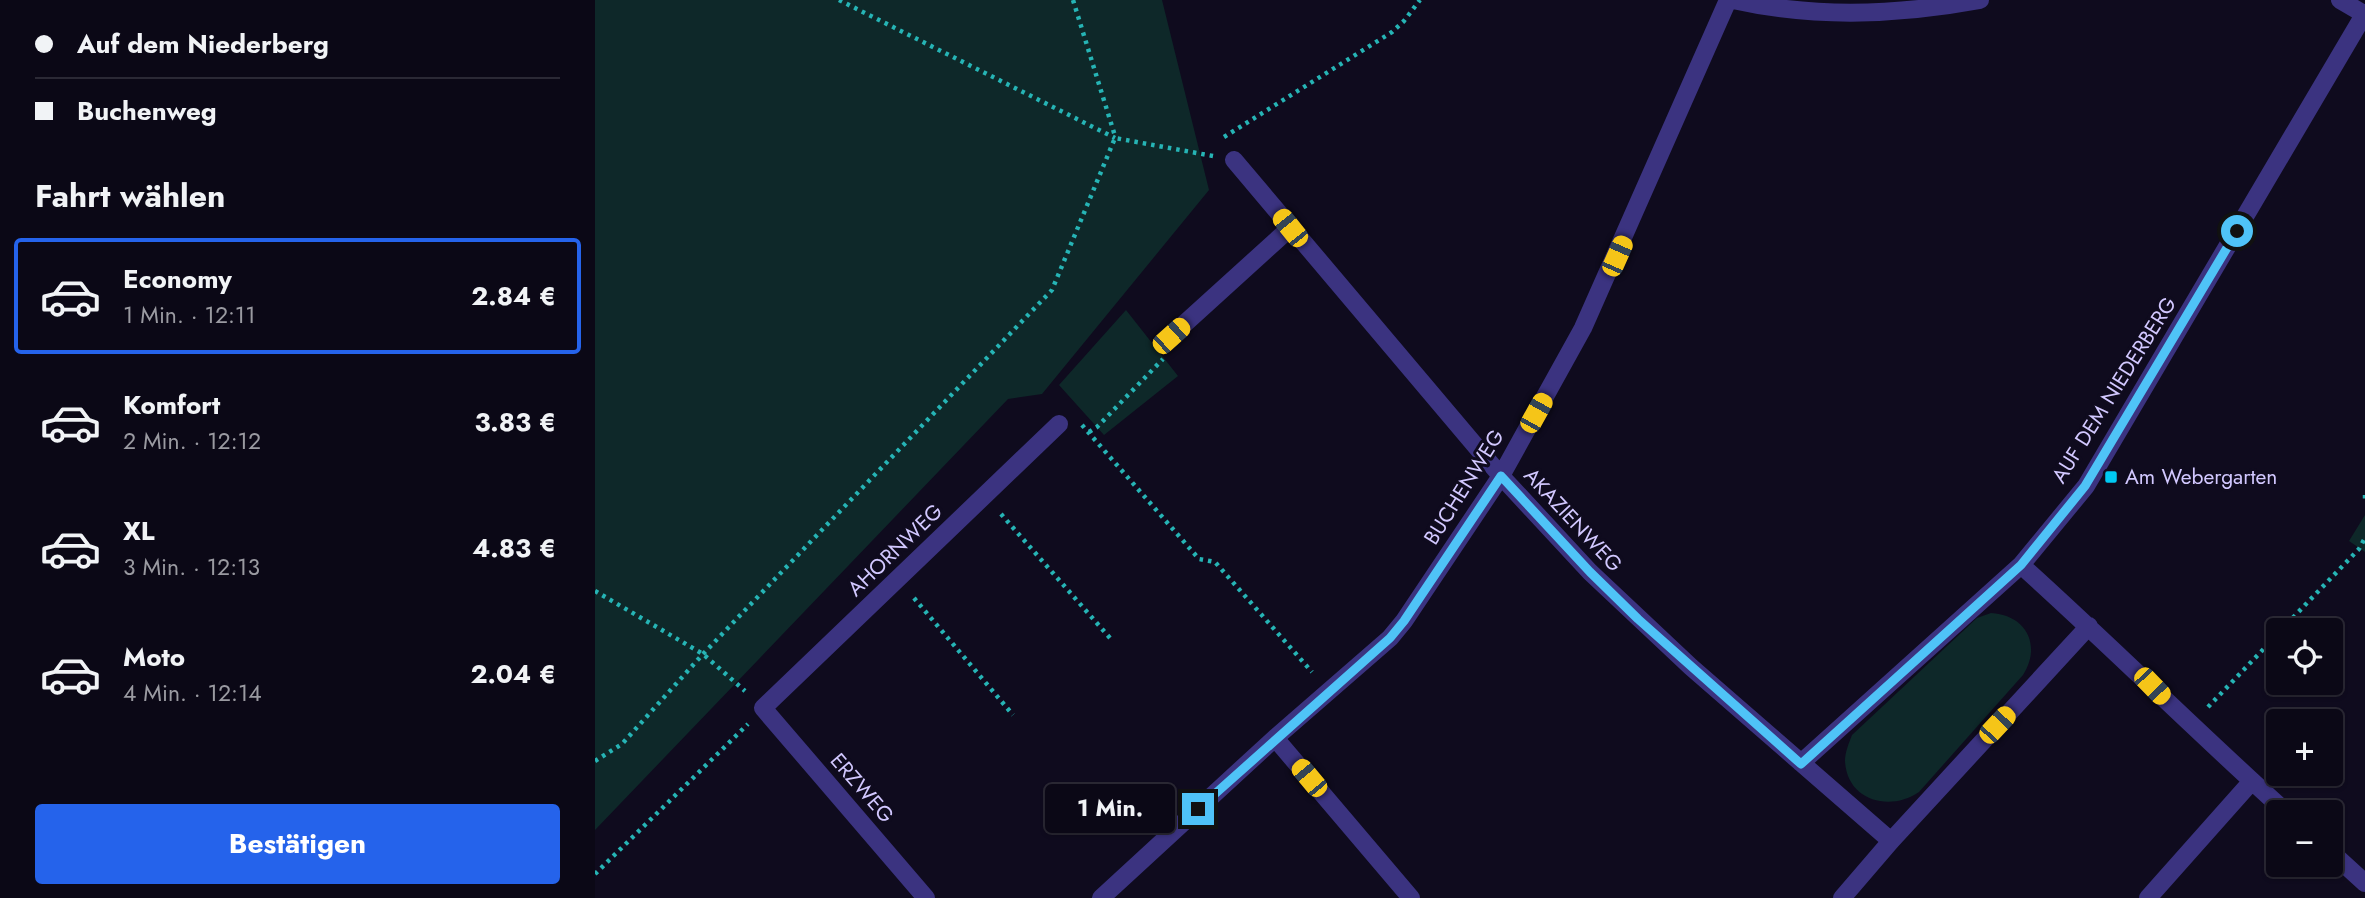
<!DOCTYPE html>
<html lang="de">
<meta charset="utf-8">
<style>
body{margin:0;font-family:Jost,sans-serif;background:#14111f;color:#f1f3f6;height:100vh;display:flex;flex-direction:column;font-size:26px;white-space:nowrap}
*{box-sizing:border-box;margin:0}
p{font-size:23px;color:#9a9aa1}
.icon{flex:none;width:38px;height:38px;fill:none;stroke:currentColor;stroke-width:2;stroke-linecap:round;stroke-linejoin:round}
.map{position:relative;flex:1;overflow:hidden}
.sheet{display:flex;flex-direction:column;background:#0b0816;width:595px}
.sheet>*{flex:none}
.hud{display:grid;align-content:center;height:154px;padding:0 35px;background:#0b0816}
.buttons{position:absolute;left:1671px;top:618px;display:grid;gap:14px}
.buttons a{display:grid;place-items:center;width:77px;height:77px;border-radius:7px;background:#0b0816;box-shadow:0 2px 5px #0004,0 0 0 2px #2b2935;font-size:35px}
.end{position:absolute;width:32px;height:32px;margin:-16px;border:9px solid #4fc3f7;background:#111;box-shadow:0 0 0 4px #111}
.from{border-radius:50%}
.bubble{position:absolute;height:49px;border-radius:7px;background:#0b0816;box-shadow:0 2px 5px #0004,0 0 0 2px #2b2935;font-size:23px;font-weight:700;line-height:49px;text-align:center}
.car{position:absolute;width:21px;height:42px;margin:-21px -10px;border-radius:9px;box-shadow:0 0 5px 2px #0007;background:linear-gradient(#f5c518 24%,#345 0 40%,#f5c518 0 76%,#345 0 86%,#f5c518 0)}
.hud b{display:flex;align-items:center;gap:24px;height:66px;font-size:26px}
.hud b+b{border-top:2px solid #2b2935}
.hud i{width:18px;height:18px;background:#f1f3f6}
ul{padding:0;list-style:none}
li{display:flex;align-items:center;gap:21px;height:116px;margin:0 14px 10px;padding:0 21px;border:4px solid transparent;border-radius:7px}
li div{flex:1}
li b{display:block;font-size:26px}
li em{font-style:normal;font-weight:700}
li.current{border-color:#2563eb}
li>.icon{width:63px;height:63px;stroke-width:1.5}
h2{padding:0 35px;font-size:32px;line-height:84px}
.button{display:flex;gap:14px;margin-top:auto;padding:14px 35px}
.button a{flex:1;height:80px;border-radius:7px;background:#2563eb;color:#fff;font-size:28px;font-weight:700;line-height:80px;text-align:center}
main{display:flex;flex:1;min-height:0}
.map>svg:first-child{display:block}
.green{fill:#0e2829}
.lines{fill:none;stroke-linecap:round;stroke-linejoin:round}
.path{stroke:#26b4b5;stroke-width:4.5;stroke-dasharray:3.5 5;stroke-linecap:butt}
.minor{stroke:#3b3380;stroke-width:18}
.route{stroke:#4fc3f7;stroke-width:9}
.poi-dot{fill:#00caf3;stroke:#0f0b1e;stroke-width:2.5}
.labels{text-anchor:middle;dominant-baseline:central;stroke-width:6;stroke-linejoin:round;paint-order:stroke}
.street-label{font-size:21px;fill:#d2c8ff;stroke:#0f0b1e}
.poi-label{font-size:21px;fill:#d2c8ff;stroke:#0f0b1e;text-anchor:start}
</style>
<main>
<section class="sheet">
<div class="hud">
<b><i class="from"></i>Auf dem Niederberg</b>
<b><i></i>Buchenweg</b>
</div>
<h2>Fahrt wählen</h2>
<ul>
<li class="current"><svg class="icon" aria-label="car" viewBox="0 0 24 24"><path d="M5 17H2v-5l4-1 3-4h7l3 4 3 1v5h-3M9 17h6M6 11h13"/><circle cx="7" cy="17" r="2"/><circle cx="17" cy="17" r="2"/></svg><div><b>Economy</b><p>1 Min. · 12:11</p></div><em>2.84 €</em></li>
<li><svg class="icon" aria-label="car" viewBox="0 0 24 24"><path d="M5 17H2v-5l4-1 3-4h7l3 4 3 1v5h-3M9 17h6M6 11h13"/><circle cx="7" cy="17" r="2"/><circle cx="17" cy="17" r="2"/></svg><div><b>Komfort</b><p>2 Min. · 12:12</p></div><em>3.83 €</em></li>
<li><svg class="icon" aria-label="car" viewBox="0 0 24 24"><path d="M5 17H2v-5l4-1 3-4h7l3 4 3 1v5h-3M9 17h6M6 11h13"/><circle cx="7" cy="17" r="2"/><circle cx="17" cy="17" r="2"/></svg><div><b>XL</b><p>3 Min. · 12:13</p></div><em>4.83 €</em></li>
<li><svg class="icon" aria-label="car" viewBox="0 0 24 24"><path d="M5 17H2v-5l4-1 3-4h7l3 4 3 1v5h-3M9 17h6M6 11h13"/><circle cx="7" cy="17" r="2"/><circle cx="17" cy="17" r="2"/></svg><div><b>Moto</b><p>4 Min. · 12:14</p></div><em>2.04 €</em></li>
</ul>
<div class="button"><a>Bestätigen</a></div>
</section>
<div class="map">
<svg width="1770" height="898" viewBox="0 0 1770 898">
<rect width="100%" height="100%" fill="#0f0b1e"/>
<!-- green -->
<path class="green" d="M0 0H567L614 190 447 394 413 399 0 830Z
M531 310 583 376 509 435 464 385Z
M1770 515V552L1754 541Z
M1396 613C1431 615 1447 645 1428 675L1324 792C1295 812 1252 801 1250 761 1250 752 1254 743 1257 735L1382 618Z"/>
<g class="lines">
<!-- path -->
<path class="path" d="M244 0 520 138
M478 0 520 136
M629 137 797 32 809 21 825 0
M487 425 604 559 620 562 717 672
M494 432 502 427 568 359
M1770 495V499
M406 514 515 638
M0 591 108 654 150 691
M319 598 418 715
M1686 630 1764 549 1770 538
M1613 707 1684 633
M0 761 27 744 108 654 457 290 520 138 618 156
M0 874 153 724"/>
<!-- minor -->
<path class="minor" d="M1138 0C1218 18 1305 15 1385 0
M1745 0 1769 14
M639 160 906 476 995 572 1096 667 1296 841
M576 336 695 228
M1426 565C1516 646 1601 731 1691 812
M680 738 816 898
M1206 763 1426 565 1491 486 1770 13
M1736 852 1770 883
M331 898 168 708 464 424
M506 898 680 738 795 638 809 621 906 476 988 328 1133 0
M1247 898 1296 841 1494 626
M1553 898 1657 781"/>
</g>
<g class="lines">
<!-- route -->
<path class="route" d="M603 809 795 638 809 621 906 476 995 572 1043 619 1206 764 1426 565 1490 486 1642 231"/>
</g>
<!-- markers -->
<rect class="poi-dot" x="1509" y="470" width="14" height="14" rx="3.5"/>
<g class="labels">
<!-- street labels -->
<g class="street-label">
<text transform="translate(1519 390) rotate(-58)">AUF DEM NIEDERBERG</text>
<text transform="translate(869 487) rotate(-58)">BUCHENWEG</text>
<text transform="translate(978 520) rotate(47)">AKAZIENWEG</text>
<text transform="translate(300 550) rotate(-44)">AHORNWEG</text>
<text transform="translate(267 788) rotate(49)">ERZWEG</text>
</g>
<!-- poi labels -->
<g class="poi-label">
<text x="1530" y="477">Am Webergarten</text>
</g>
</g>
</svg>
<div class="buttons">
<a><svg class="icon" aria-label="locate" viewBox="0 0 24 24"><circle cx="12" cy="12" r="6"/><path d="M12 2v4M12 18v4M2 12h4M18 12h4"/></svg></a>
<a>+</a>
<a>−</a>
</div>
<i class="end from" style="left:1642px;top:231px"></i>
<i class="end" style="left:603px;top:809px"></i>
<div class="bubble" style="left:450px;top:784px;width:130px">1 Min.</div>
<i class="car" style="left:695px;top:228px;rotate:321deg"></i>
<i class="car" style="left:1022px;top:256px;rotate:24deg"></i>
<i class="car" style="left:576px;top:336px;rotate:48deg"></i>
<i class="car" style="left:941px;top:413px;rotate:29deg"></i>
<i class="car" style="left:1557px;top:686px;rotate:136deg"></i>
<i class="car" style="left:1402px;top:725px;rotate:43deg"></i>
<i class="car" style="left:714px;top:778px;rotate:320deg"></i>
</div>
</main>
